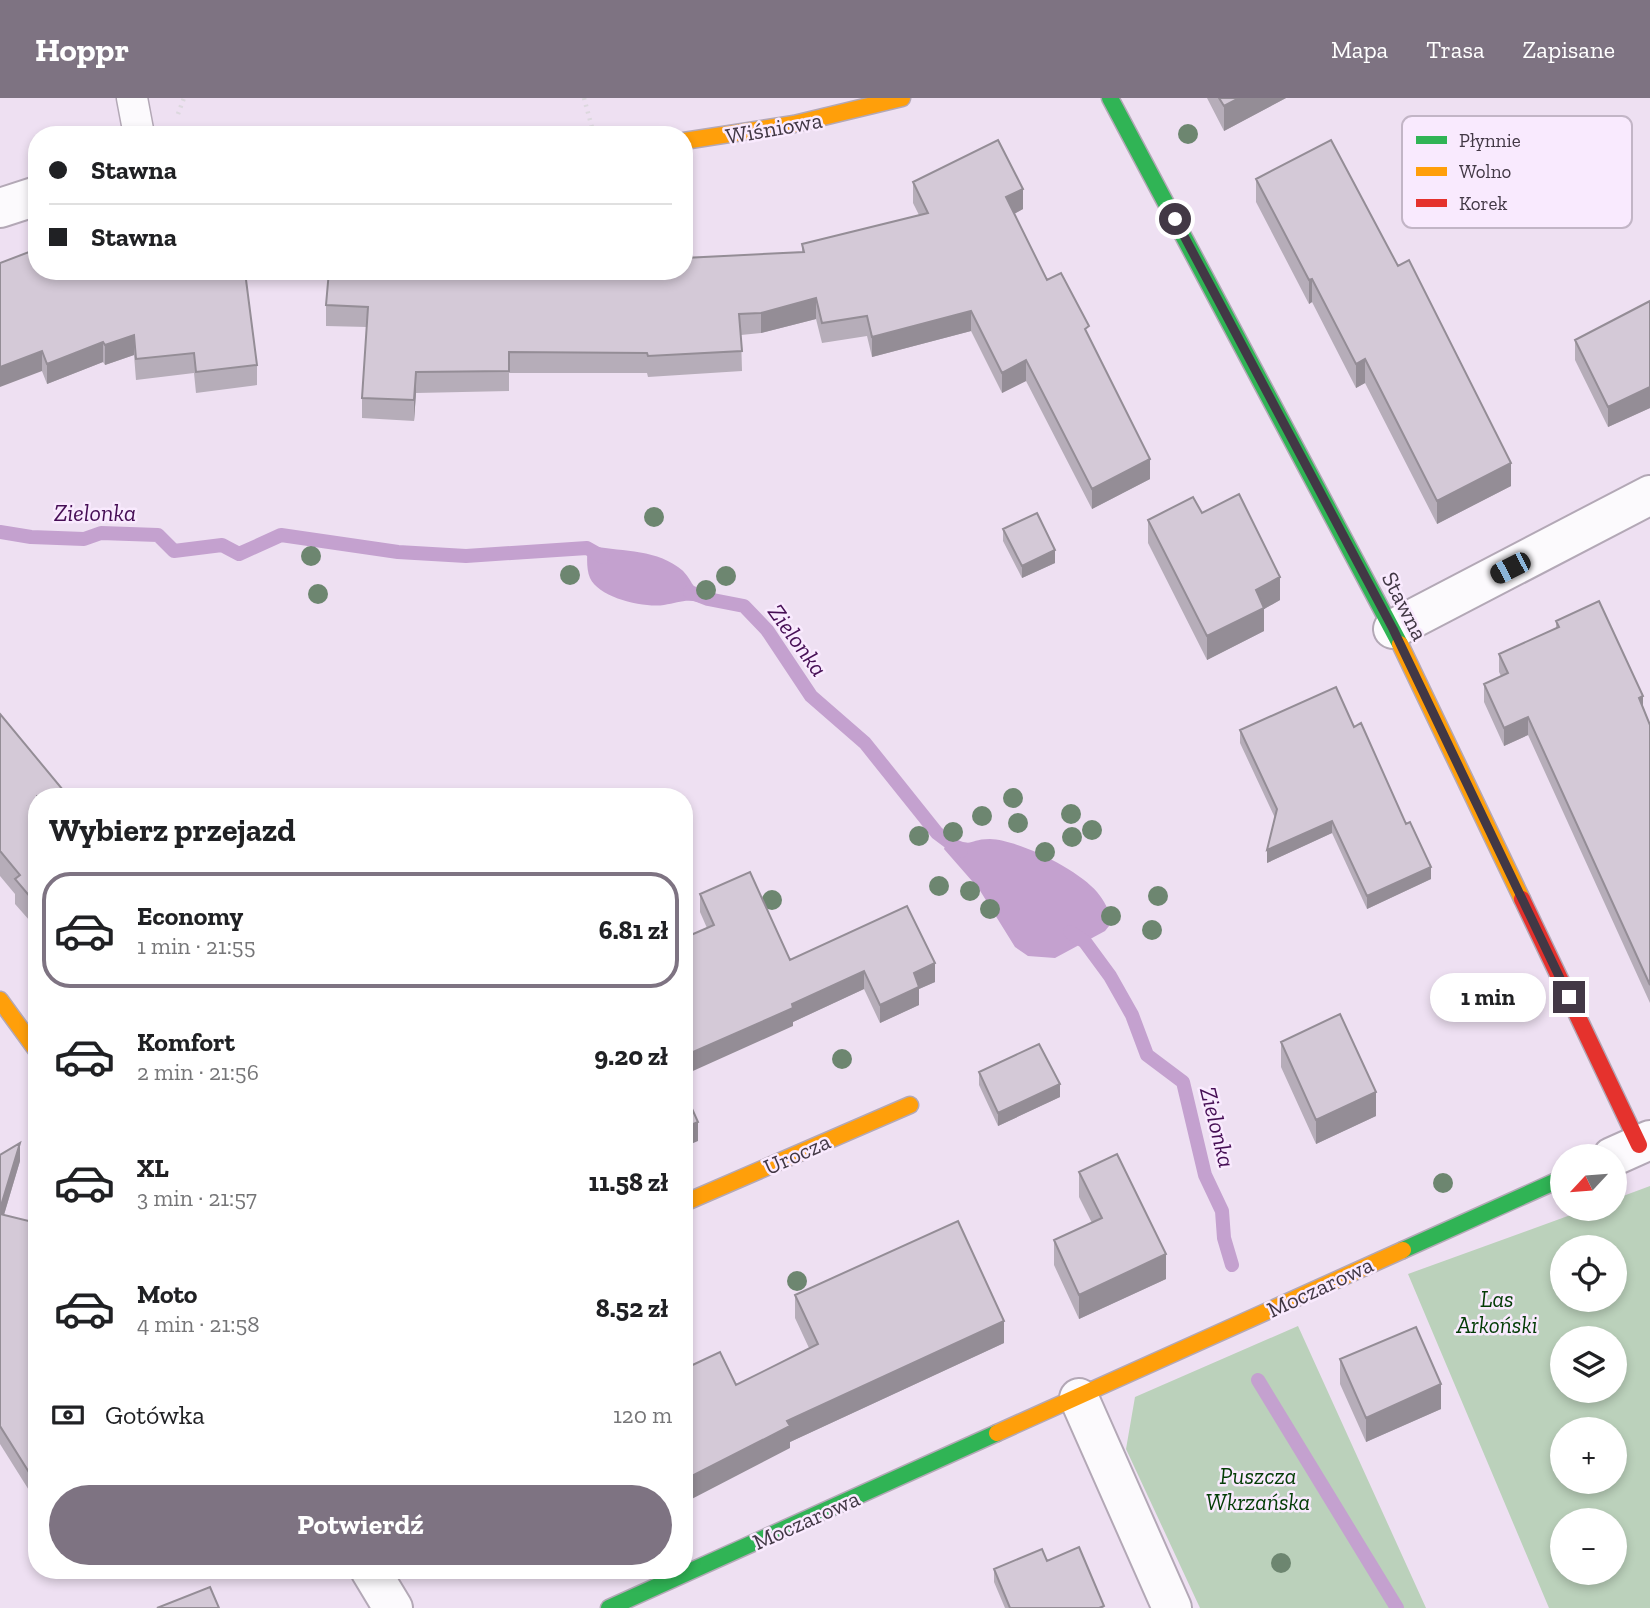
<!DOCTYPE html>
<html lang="pl">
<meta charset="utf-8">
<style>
body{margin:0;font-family:"Zilla Slab",serif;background:#f6f6f6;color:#202124;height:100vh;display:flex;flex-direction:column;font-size:26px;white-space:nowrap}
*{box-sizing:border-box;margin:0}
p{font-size:23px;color:#757577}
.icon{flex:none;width:38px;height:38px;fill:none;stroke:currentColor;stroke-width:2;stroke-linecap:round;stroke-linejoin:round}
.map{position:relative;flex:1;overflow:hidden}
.drawer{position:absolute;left:28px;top:690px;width:665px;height:791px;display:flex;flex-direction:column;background:#fff;border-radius:28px;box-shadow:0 4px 10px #0003}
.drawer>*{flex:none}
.guide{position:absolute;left:28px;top:28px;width:665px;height:154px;border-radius:28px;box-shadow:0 4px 10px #0003;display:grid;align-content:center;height:154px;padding:0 21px;background:#fff}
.needle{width:46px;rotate:244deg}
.buttons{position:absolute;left:1550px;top:1046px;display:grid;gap:14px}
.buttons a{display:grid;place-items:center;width:77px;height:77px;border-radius:50%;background:#fff;box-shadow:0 4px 10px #0003;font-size:35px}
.end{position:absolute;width:32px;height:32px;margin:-16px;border:9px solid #423845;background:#fff;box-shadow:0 0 0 4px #fff}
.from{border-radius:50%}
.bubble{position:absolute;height:49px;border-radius:24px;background:#fff;box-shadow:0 4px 10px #0003;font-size:23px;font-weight:800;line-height:49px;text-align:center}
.car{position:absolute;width:21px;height:42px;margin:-21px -10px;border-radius:9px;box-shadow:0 0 5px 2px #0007;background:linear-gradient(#222 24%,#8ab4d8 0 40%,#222 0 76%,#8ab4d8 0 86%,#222 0)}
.guide b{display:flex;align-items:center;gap:24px;height:66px;font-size:26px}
.guide b+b{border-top:2px solid #e0e0e0}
.guide i{width:18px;height:18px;background:#202124}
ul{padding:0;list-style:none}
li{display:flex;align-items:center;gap:21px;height:116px;margin:0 14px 10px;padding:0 7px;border:4px solid transparent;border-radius:28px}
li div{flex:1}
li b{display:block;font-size:26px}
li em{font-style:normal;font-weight:800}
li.selected{border-color:#7e7382}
li>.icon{width:63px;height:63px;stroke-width:1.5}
h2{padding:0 21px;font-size:32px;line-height:84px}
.pay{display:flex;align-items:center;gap:18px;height:77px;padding:0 21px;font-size:26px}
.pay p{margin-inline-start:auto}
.primary-button{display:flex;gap:14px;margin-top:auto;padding:14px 21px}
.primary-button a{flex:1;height:80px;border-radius:42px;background:#7e7382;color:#fff;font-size:28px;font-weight:800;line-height:80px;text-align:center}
header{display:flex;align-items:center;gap:42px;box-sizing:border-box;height:98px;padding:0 35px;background:#7e7382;color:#fff}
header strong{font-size:33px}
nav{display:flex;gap:38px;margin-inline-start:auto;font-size:24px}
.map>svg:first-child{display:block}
.forest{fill:#bbd1bb;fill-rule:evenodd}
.water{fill:#c4a1cf}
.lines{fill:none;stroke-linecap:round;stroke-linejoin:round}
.stream{stroke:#c4a1cf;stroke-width:14}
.lane-casing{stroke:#b3a8b6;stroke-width:33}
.street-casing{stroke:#b3a8b6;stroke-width:42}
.fast-casing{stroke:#b3a8b6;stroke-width:19}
.slow-casing{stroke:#b3a8b6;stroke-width:19}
.jam-casing{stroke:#b3a8b6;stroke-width:19}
.path{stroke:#dcd8de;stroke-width:4.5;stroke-dasharray:2 5;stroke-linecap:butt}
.lane{stroke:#fcfafd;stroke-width:30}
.street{stroke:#fcfafd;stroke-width:38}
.fast{stroke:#30b455;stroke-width:16}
.slow{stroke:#ff9f0a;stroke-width:16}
.jam{stroke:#e5322d;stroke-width:16}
.tree{fill:#6d8670}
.wall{fill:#b6adb9}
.shaded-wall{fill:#948d96}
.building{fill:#d4c9d7;stroke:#948d96;stroke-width:2}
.route{stroke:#423845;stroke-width:9}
.labels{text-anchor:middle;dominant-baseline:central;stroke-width:5;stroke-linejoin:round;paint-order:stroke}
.street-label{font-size:23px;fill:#423845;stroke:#f9eafe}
.park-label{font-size:23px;font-style:italic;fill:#033c05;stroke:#f9eafe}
.water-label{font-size:24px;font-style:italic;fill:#460e55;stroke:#f9eafe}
.key{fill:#f9eafe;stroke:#c2b5c6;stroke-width:2}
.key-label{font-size:19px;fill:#423845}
</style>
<header>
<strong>Hoppr</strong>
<nav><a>Mapa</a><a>Trasa</a><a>Zapisane</a></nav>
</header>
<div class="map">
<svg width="1650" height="1510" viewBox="0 0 1650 1510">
<rect width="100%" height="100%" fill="#eee0f2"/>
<!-- forest -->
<path class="forest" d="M1650 1088V1510H1549L1408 1176 1587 1111H1615V1101ZM1563 1150H1615V1202H1563ZM1563 1241H1615V1293H1563ZM1563 1332H1615V1384H1563ZM1563 1423H1615V1475H1563Z
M1298 1228 1426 1510H1200L1126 1351 1135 1299Z"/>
<!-- water -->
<path class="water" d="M588 447C618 454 652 450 678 469 693 479 690 492 708 499L706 507C690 499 680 504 664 507 644 510 599 500 590 480 586 471 587 457 588 447Z
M949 738C975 751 967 741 990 741 1019 742 1079 772 1097 794 1104 802 1109 813 1113 823L1105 833 1055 860 1028 858 1015 849 979 791 944 751Z"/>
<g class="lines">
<!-- stream -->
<path class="stream" d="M0 434 31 439 84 441 101 435 158 437 174 453 222 447 239 456 281 437 398 454 466 458 587 450 603 459
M690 494 708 501 744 508 767 532 811 598 865 645 937 735 961 753
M1070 834 1085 844 1110 878 1132 917 1147 957 1183 984 1205 1077 1222 1113 1224 1140 1232 1167
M1258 1282 1397 1510"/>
<defs>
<path id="lane" d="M132 0 139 37"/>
<path id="street" d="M0 110 37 98
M1393 531 1650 397
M1612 1059 1650 1042
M1079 1300 1172 1510
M370 1472 393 1510"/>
<path id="fast" d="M1110 0 1400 546
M1403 1152 1563 1080
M609 1510 997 1335"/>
<path id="slow" d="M684 43 794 26 902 0
M1400 546 1522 801
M0 902 37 953
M684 1105 910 1007
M997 1335 1403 1152"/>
<path id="jam" d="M1522 801 1639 1047"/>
</defs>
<!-- lane casing -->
<use href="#lane" class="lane-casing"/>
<!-- street casing -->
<use href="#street" class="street-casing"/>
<!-- fast casing -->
<use href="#fast" class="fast-casing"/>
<!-- slow casing -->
<use href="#slow" class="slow-casing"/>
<!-- jam casing -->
<use href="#jam" class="jam-casing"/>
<!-- path -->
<path class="path" d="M584 0 594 37
M178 16 184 0"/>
<!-- lane -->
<use href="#lane" class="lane"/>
<!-- street -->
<use href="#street" class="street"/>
<!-- fast -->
<use href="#fast" class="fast"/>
<!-- slow -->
<use href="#slow" class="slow"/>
<!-- jam -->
<use href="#jam" class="jam"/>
</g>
<!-- trees -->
<g class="tree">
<circle cx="1188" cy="36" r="10"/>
<circle cx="654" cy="419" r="10"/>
<circle cx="311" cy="458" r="10"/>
<circle cx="570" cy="477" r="10"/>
<circle cx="726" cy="478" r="10"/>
<circle cx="706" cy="492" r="10"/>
<circle cx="318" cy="496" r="10"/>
<circle cx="1013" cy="700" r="10"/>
<circle cx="1071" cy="716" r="10"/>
<circle cx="982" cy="718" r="10"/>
<circle cx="1018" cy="725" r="10"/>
<circle cx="1092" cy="732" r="10"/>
<circle cx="953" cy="734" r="10"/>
<circle cx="919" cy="738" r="10"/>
<circle cx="1072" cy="739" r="10"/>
<circle cx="1045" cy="754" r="10"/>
<circle cx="939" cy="788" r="10"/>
<circle cx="970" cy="793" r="10"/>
<circle cx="1158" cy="798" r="10"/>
<circle cx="772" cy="802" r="10"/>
<circle cx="990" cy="811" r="10"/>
<circle cx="1111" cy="818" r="10"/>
<circle cx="1152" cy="832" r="10"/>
<circle cx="842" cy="961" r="10"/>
<circle cx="1443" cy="1085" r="10"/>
<circle cx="797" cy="1183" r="10"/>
<circle cx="1281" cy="1465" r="10"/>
</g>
<!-- wall -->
<path class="wall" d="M1207 0H1286L1224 33Z
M1256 81 1511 388 1437 426 1365 285 1356 290 1312 204 1309 206 1256 104Z
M913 84 1023 111 1014 116 1047 182 1089 239 1150 381 1092 411 1026 283 1002 295 971 233 872 259 867 238 822 245 816 221 761 235 741 237 742 273 648 279 647 275H509V293L416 295 414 323 362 320V300L367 229 326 228V207L684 173 802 154V146L919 117 913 105Z
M0 165 257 267V287L196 295 194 275 136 282 134 257 105 267 103 264 47 286Z
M1650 203V310L1608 329 1575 262V242Z
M1202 415 1280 502 1264 511V533L1207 562 1148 445V422Z
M1003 431 1055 465 1022 480 1003 443Z
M1556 523 1643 610 1650 627V905L1528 637 1504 648 1484 604V586L1501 578 1499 574V556L1556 530Z
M0 616 37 698V831L15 806V796L0 778Z
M1354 629 1431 781 1367 811 1332 735 1267 765 1275 720 1240 645V632Z
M700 796 790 862 935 884 919 891V907L880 925 864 891 793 924V928L707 830 700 814Z
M1281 944 1376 1018 1316 1046 1281 969Z
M979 974 1060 999 998 1028 979 987Z
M0 1057 20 1063 4 1117 37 1125V1405L0 1346Z
M1079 1074 1166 1181 1079 1221 1054 1167V1142L1092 1125 1079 1099Z
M795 1197 1004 1245 790 1344V1350L736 1287 809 1250 795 1220Z
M1340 1261 1441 1311 1366 1344 1340 1286Z
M1047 1463 1104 1510H1005L994 1484V1471Z
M99 1472H117L103 1480Z"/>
<!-- shaded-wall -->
<path class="shaded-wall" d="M1239 0H1286L1224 33V8Z
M1023 91V111L1006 120V99Z
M1312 181V204L1309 206V182Z
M816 200V221L761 235V215Z
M971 213V233L872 259V239Z
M134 237V257L105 267V247Z
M103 244V264L47 286V266Z
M42 253V273L0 289V269Z
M1365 261V285L1356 290V266Z
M1026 262V283L1002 295V275Z
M416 274V295L414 323V302Z
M1650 289V310L1608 329V309Z
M1150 361V381L1092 411V391Z
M1511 365V388L1437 426V403Z
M1055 452V465L1022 480V468Z
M1280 479V502L1264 511V533L1207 562V538L1256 492Z
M1643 598V616L1639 600Z
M1528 619V637L1504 648V630Z
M1332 723V735L1267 765V752Z
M1431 769V781L1367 811V798Z
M935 865V884L919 891V907L880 925V907L914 875Z
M864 873V891L793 924V928L684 977V958L792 906Z
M1060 986V999L998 1028V1015Z
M1376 994V1018L1316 1046V1022Z
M698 1024V1043L684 1049V1030Z
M20 1045V1063L0 1130V1111Z
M1166 1156V1181L1079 1221V1197Z
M1004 1223V1245L790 1344V1350L684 1405V1382L787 1323Z
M1441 1286V1311L1366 1344V1320Z
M103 1472H117L103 1480Z"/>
<!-- building -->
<path class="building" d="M1219 0H1239L1224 8Z
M998 42 1023 91 1006 99 1047 182 1061 175 1089 228 1085 231 1150 361 1092 391 1026 262 1002 275 971 213 872 239 867 218 822 225 816 200 761 215 739 216 742 253 648 258 647 255 509 254V273L416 274 414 302 362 300 368 209 326 207 329 173H684V160L804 154 802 146 928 115 913 84Z
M1331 42 1398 168 1409 162 1511 365 1437 403 1365 261 1356 266 1312 181 1309 182 1256 81Z
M37 151V173H232V176L245 174 257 267 196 274 194 255 136 261 134 237 105 247 103 244 47 266 42 253 0 269V165Z
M1650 203V289L1608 309 1575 242Z
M1239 396 1280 479 1256 492 1264 510 1207 538 1148 422 1193 399 1202 415Z
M1037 415 1055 452 1022 468 1003 431Z
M1599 503 1643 598 1639 600 1650 627V887L1528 619 1504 630 1484 586 1508 575 1499 556 1559 529 1556 523Z
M1336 589 1354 629 1361 625 1406 726 1410 724 1431 769 1367 798 1332 723 1267 752 1277 711 1240 632Z
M0 616 68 698H37V807L15 781 20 777 0 753Z
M750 774 790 862 907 808 935 865 914 875 919 889 880 907 864 873 792 906 793 910 684 958V840L714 827 700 796Z
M1340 916 1376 994 1316 1022 1281 944Z
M1039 946 1060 986 998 1015 979 974Z
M684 993 698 1024 684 1030Z
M20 1045 0 1111V1057Z
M1117 1056 1166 1156 1079 1197 1054 1142 1102 1120 1079 1074Z
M0 1116 37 1125V1387L0 1328Z
M958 1123 1004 1223 787 1323 790 1328 684 1382V1271L720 1254 736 1287 818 1246 795 1197Z
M1416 1229 1441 1286 1366 1320 1340 1261Z
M1079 1449 1104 1508 1099 1510H1010L994 1471 1042 1451 1047 1463Z
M210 1489 219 1510H157Z"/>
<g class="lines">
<!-- route -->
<path class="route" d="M1175 121 1393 531 1569 899"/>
</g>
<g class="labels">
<!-- street labels -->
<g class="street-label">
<text transform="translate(774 30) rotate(-10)">Wiśniowa</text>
<text transform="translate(1405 508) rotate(63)">Stawna</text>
<text transform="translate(797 1056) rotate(-24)">Urocza</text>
<text transform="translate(1320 1189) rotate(-25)">Moczarowa</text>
<text transform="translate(806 1422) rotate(-24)">Moczarowa</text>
</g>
<!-- park labels -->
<g class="park-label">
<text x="1497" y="1201">Las<tspan x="1497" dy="26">Arkoński</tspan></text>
<text x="1258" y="1378">Puszcza<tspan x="1258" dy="26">Wkrzańska</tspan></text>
</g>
<!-- water labels -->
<g class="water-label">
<text x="95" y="414">Zielonka</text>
<text transform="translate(798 542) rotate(54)">Zielonka</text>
<text transform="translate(1218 1029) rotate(76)">Zielonka</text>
</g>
</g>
<!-- legend -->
<rect x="1402" y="18" width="230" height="112" rx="10" class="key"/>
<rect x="1416" y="38" width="31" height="8" fill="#30b455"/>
<rect x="1416" y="69" width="31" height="9" fill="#ff9f0a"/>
<rect x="1416" y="101" width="31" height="8" fill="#e5322d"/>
<g class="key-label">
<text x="1459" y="49">Płynnie</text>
<text x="1459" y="80">Wolno</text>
<text x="1459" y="112">Korek</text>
</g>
</svg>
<div class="buttons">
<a><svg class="needle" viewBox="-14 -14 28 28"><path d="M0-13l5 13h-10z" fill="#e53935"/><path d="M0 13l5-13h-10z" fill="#757577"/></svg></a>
<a><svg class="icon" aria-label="locate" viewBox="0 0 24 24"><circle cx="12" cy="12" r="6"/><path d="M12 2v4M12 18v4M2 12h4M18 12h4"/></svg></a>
<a><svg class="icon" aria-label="layers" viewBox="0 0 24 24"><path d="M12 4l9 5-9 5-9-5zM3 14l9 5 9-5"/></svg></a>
<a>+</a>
<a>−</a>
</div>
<i class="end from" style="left:1175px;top:121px"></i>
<i class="end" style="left:1569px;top:899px"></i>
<div class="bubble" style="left:1430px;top:875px;width:116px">1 min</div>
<i class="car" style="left:1510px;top:470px;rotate:243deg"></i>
<div class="guide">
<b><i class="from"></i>Stawna</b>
<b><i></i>Stawna</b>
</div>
<section class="drawer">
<h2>Wybierz przejazd</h2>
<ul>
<li class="selected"><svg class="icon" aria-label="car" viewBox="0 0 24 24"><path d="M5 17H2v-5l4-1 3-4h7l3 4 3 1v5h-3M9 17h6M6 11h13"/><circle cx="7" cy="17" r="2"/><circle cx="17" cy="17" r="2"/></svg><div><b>Economy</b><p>1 min · 21:55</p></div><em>6.81 zł</em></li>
<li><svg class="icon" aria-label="car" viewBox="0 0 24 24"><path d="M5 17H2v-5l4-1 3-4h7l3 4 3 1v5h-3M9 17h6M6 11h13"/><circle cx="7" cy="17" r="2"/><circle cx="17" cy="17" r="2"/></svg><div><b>Komfort</b><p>2 min · 21:56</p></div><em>9.20 zł</em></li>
<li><svg class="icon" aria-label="car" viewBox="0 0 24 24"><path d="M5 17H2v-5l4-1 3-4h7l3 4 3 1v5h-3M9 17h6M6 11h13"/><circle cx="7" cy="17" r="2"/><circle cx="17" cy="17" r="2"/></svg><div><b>XL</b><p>3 min · 21:57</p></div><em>11.58 zł</em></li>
<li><svg class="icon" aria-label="car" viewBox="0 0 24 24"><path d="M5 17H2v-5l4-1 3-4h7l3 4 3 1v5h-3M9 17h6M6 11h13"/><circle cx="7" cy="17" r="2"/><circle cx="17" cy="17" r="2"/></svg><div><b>Moto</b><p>4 min · 21:58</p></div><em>8.52 zł</em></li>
</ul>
<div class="pay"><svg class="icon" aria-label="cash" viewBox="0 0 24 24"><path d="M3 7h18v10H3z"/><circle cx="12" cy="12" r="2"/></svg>Gotówka<p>120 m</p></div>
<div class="primary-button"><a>Potwierdź</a></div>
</section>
</div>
